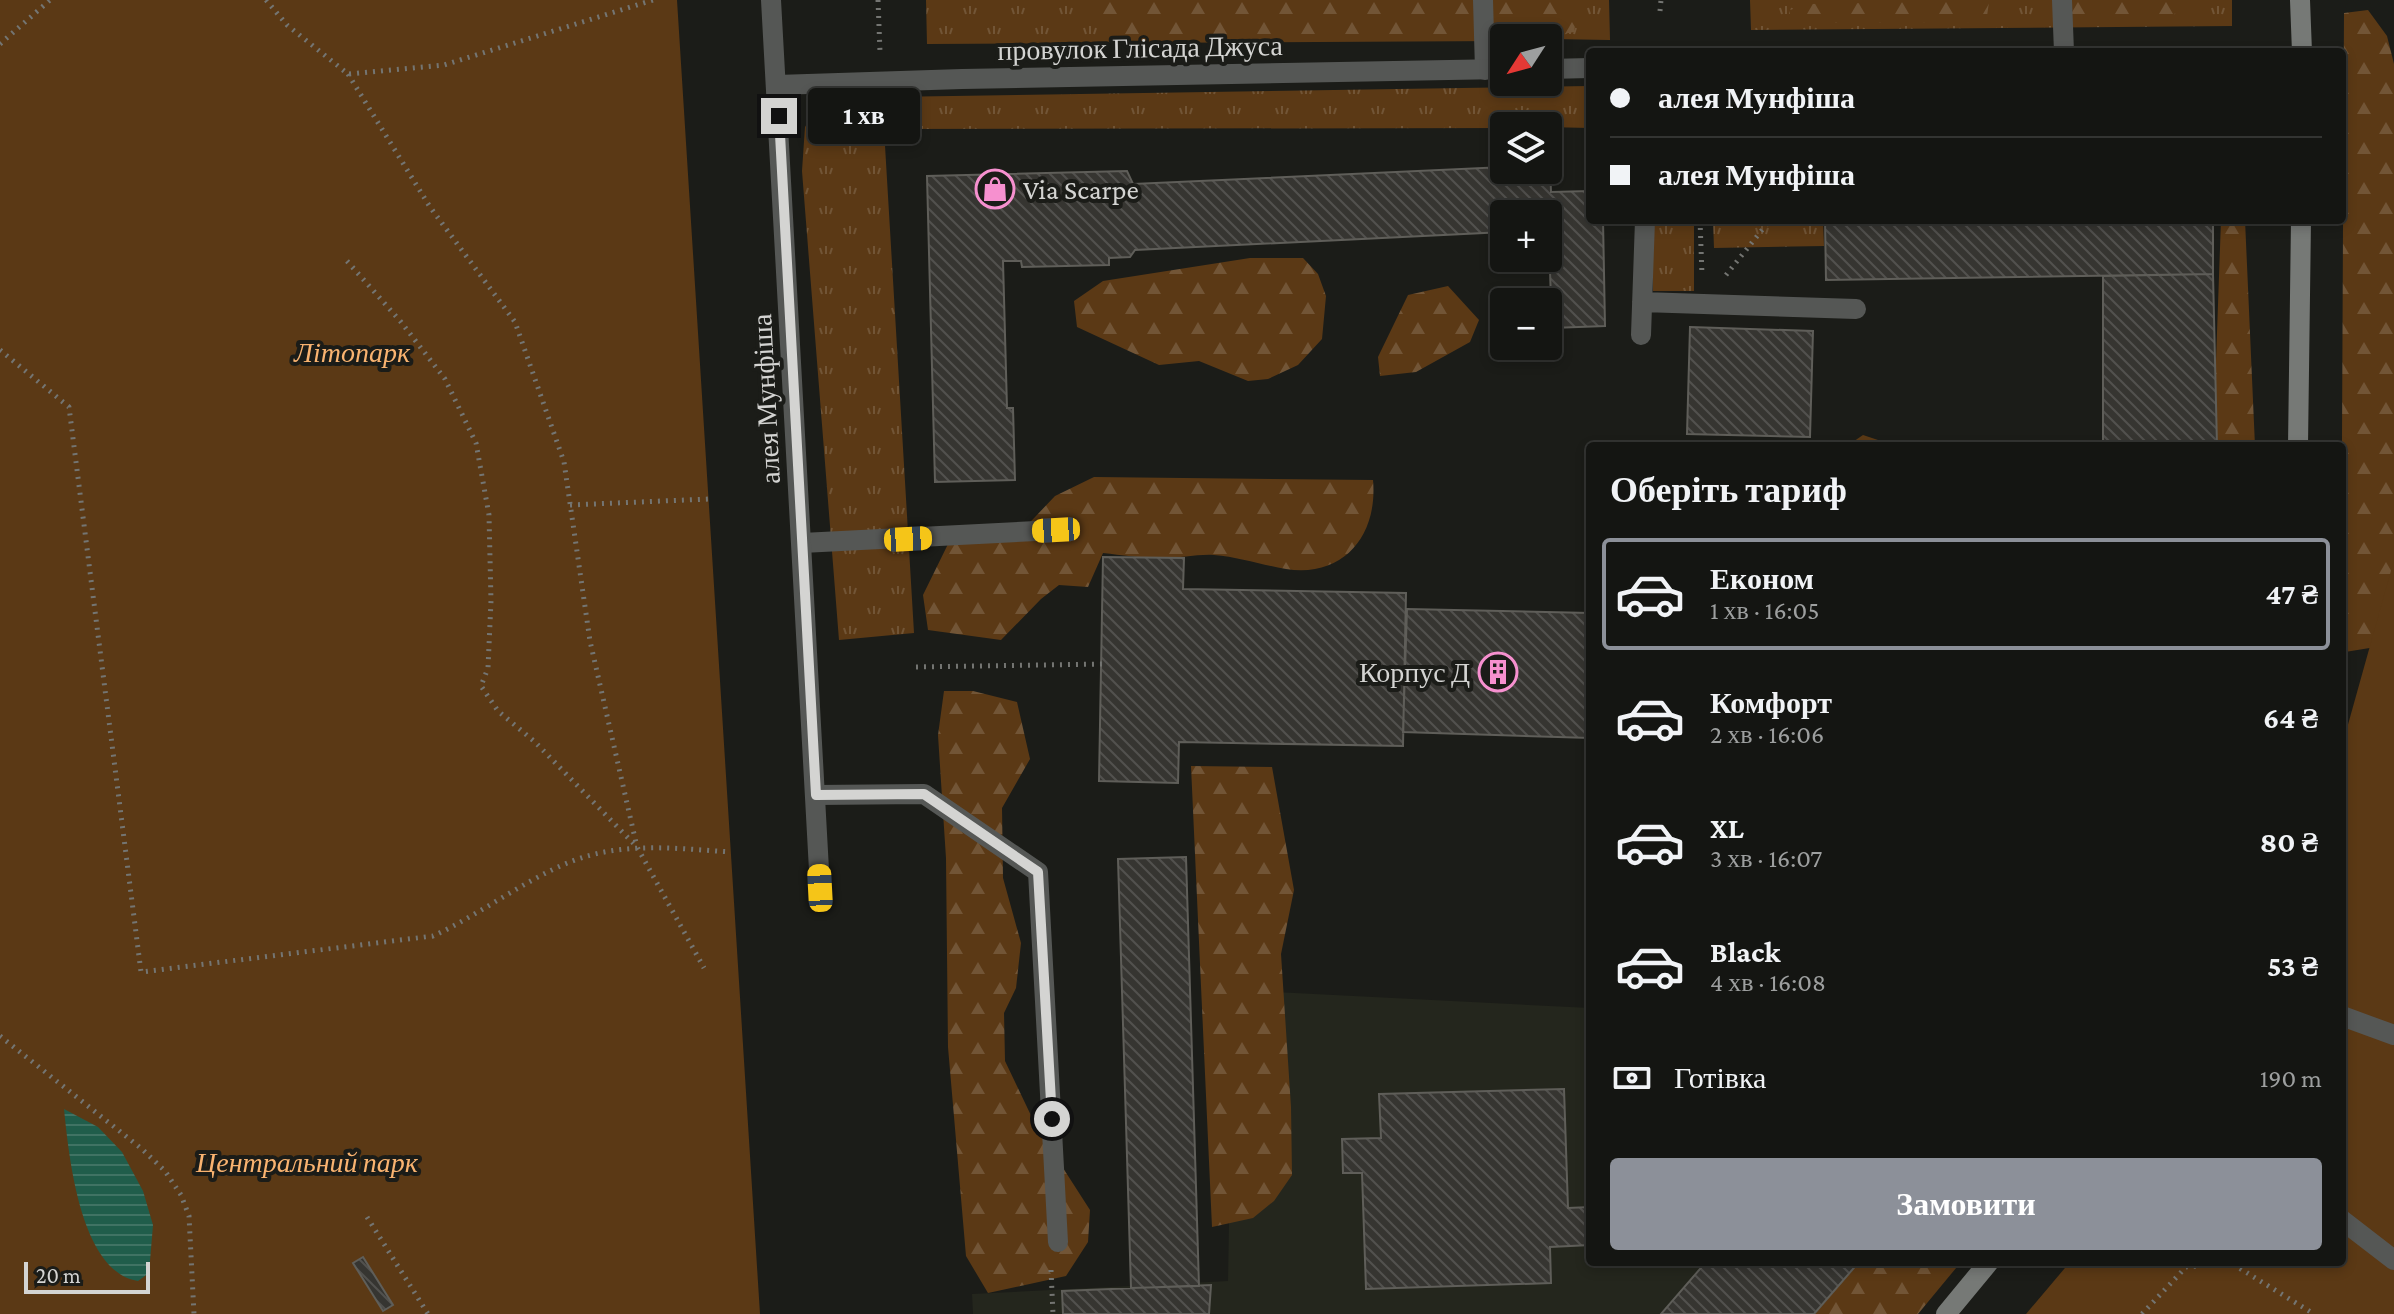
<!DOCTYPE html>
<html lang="uk">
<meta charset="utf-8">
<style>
body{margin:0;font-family:"Crimson Pro",serif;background:#212220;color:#f1f3f6;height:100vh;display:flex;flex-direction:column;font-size:30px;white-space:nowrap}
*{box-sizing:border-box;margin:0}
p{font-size:26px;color:#9d9f9f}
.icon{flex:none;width:44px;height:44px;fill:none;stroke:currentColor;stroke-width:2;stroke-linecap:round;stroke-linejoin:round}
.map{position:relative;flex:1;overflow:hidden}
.details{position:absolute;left:1586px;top:442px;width:760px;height:824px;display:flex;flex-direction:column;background:#141512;border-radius:8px;box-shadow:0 4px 12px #0003,0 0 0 2px #333432}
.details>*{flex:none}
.guide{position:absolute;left:1586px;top:48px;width:760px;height:176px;border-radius:8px;box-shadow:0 4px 12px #0003,0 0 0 2px #333432;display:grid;align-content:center;height:176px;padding:0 24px;background:#141512}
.needle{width:52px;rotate:234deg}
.tools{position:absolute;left:1490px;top:24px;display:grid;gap:16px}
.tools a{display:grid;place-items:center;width:72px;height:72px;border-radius:8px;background:#141512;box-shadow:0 4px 12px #0003,0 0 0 2px #333432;font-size:40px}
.scale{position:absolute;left:24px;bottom:20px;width:126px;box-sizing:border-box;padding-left:8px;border:4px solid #d4d4d2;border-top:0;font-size:22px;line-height:28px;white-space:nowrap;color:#d4d4d2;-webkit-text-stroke:6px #1b1c18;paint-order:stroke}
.end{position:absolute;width:36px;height:36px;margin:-18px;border:10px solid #d4d4d2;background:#111;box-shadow:0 0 0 4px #111}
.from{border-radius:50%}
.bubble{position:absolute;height:56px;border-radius:8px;background:#141512;box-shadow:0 4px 12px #0003,0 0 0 2px #333432;font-size:26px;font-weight:700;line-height:56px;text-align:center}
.car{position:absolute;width:24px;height:48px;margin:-24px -12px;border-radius:10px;box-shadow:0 0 6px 2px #0007;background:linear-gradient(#f5c518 24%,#345 0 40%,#f5c518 0 76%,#345 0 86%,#f5c518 0)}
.guide b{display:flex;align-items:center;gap:28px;height:76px;font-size:30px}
.guide b+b{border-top:2px solid #333432}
.guide i{width:20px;height:20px;background:#f1f3f6}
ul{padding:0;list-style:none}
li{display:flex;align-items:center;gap:24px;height:112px;margin:0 16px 12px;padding:0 8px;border:4px solid transparent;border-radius:8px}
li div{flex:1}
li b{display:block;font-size:30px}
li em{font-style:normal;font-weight:700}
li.active{border-color:#8c9099}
li>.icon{width:72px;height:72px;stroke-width:1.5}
h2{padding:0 24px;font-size:36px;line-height:96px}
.pay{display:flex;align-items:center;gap:20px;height:88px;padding:0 24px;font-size:30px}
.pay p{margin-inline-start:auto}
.cta{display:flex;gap:16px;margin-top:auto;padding:16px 24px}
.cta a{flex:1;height:92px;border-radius:8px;background:#8c9099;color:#fff;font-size:32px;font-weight:700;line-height:92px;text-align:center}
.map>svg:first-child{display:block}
.built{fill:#24261d}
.grass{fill:url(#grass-tufts)}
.forest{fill:url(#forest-firs)}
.park{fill:#5b3915}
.water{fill:url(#water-rules)}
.building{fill:url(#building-back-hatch);stroke:#5f5e59;stroke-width:2}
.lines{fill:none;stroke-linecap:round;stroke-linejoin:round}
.path{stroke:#747572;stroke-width:5;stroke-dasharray:2 6;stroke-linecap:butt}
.lane{stroke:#555755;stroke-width:20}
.street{stroke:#555755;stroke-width:20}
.secondary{stroke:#767976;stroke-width:20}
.route{stroke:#d4d4d2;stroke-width:10}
.labels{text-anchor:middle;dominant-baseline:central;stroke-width:8;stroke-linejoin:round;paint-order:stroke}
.street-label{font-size:28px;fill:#d4d4d2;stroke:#1b1c18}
.poi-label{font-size:28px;fill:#d4d4d2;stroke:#1b1c18;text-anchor:start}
.park-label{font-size:28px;font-style:italic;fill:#f9b370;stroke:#1b1c18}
</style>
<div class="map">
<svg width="2394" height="1314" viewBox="0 0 2394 1314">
<defs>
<pattern id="grass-tufts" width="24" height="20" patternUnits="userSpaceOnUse" patternTransform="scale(2)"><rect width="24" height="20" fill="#5b3915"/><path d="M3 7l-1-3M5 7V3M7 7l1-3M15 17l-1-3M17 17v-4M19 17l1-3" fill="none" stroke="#725536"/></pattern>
<pattern id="forest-firs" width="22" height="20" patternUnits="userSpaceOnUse" patternTransform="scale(2)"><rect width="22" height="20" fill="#5b3915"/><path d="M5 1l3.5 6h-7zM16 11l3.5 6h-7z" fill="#725536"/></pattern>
<pattern id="water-rules" width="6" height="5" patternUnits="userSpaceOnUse" patternTransform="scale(2)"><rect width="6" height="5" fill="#205d4b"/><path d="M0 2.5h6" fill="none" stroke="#407364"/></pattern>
<pattern id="building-back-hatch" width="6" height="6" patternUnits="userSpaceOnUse" patternTransform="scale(2)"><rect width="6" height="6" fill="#363531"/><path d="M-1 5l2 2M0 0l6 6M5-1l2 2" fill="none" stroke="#52514e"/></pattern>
</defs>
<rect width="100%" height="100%" fill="#1b1c18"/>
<!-- built -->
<path class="built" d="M1233 990 1590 1008V1262H1939L1897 1314H973L972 1294 1228 1281Z"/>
<!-- grass -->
<path class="grass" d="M926 0H1609L1610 40 1504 38V41L927 44Z
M1750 0H2232V26L1751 30Z
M1590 86V128L1504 126V128L884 129 914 633 839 640 802 171 805 127 823 98Z
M1653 220H1694V291H1653Z
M1713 220H1823L1824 246 1714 248Z"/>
<!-- forest -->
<path class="forest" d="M1100 0H1563L1577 14 1574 32 1558 35 1112 37 1096 20Z
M2117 0H2176L2182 11 2150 23 2121 18 2085 22 2046 18 2043 10 2053 2Z
M1974 1 1989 2 1987 16 1983 22 1803 23 1790 19V10L1810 4Z
M2368 10 2387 36 2394 64V644L2345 652 2342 441 2344 13Z
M2221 220H2245L2255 446H2213Z
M1250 258H1303L1318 274 1326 296 1322 339 1298 365 1268 379 1248 381 1199 361 1159 365 1077 327 1074 301 1103 281Z
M1448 286 1479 320 1470 342 1416 372 1380 376 1378 357 1408 295Z
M1863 435 1896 446H1847Z
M1094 477 1373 480C1378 535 1344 578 1286 569 1262 565 1239 557 1214 555 1195 554 1177 559 1158 558 1140 558 1122 555 1103 553L1088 587 1059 585 1041 599 1001 640 928 630 923 595 950 540 1016 537 1055 496Z
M944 691H973L1017 702 1030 759 1002 808 1003 878 1021 943 1016 988 1004 1013 1005 1061 1036 1126 1090 1210 1088 1242 1066 1276 988 1293 966 1256 948 1047 946 858 938 735Z
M1191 766 1272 767 1294 890 1281 954 1291 1107 1292 1175 1274 1201 1253 1218 1212 1227Z
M1859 1262H1961L1918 1314H1815Z"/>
<!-- park -->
<path class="park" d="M0 0H677L760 1314H0Z
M2394 560V1314H2026L2070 1262H2342V746Z"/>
<!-- water -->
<path class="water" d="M64 1109 98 1127 122 1152 143 1191 153 1225 149 1273 138 1281C80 1272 69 1156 64 1109Z"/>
<!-- building -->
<path class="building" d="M1548 165H1550L1551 192 1590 191V220H1603L1605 326 1552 328 1548 214H1504V232L1135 250 1130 257 1109 258V265L1022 267 1021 261H1003L1007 408H1013L1015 480 935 482 927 176 1127 171 1133 184 1504 167V170H1548Z
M1825 220H2213V274L1826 280Z
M2213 274 2217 446H2103V276Z
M1690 327 1813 331 1810 437 1687 434Z
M1103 557 1184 558 1183 589 1406 593 1403 746 1179 742 1178 783 1099 781Z
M1407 609 1590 613V738L1403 732Z
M1186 857 1199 1286 1131 1288 1118 859Z
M1564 1089 1568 1208 1590 1207V1245L1550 1247 1551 1283 1366 1289 1362 1173H1343L1342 1139 1381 1138 1379 1094Z
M363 1257 393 1305 383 1311 353 1263Z
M1706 1262H1859L1814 1314H1661Z
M1211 1285 1209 1314H1063L1062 1291Z"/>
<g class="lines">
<!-- path -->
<path class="path" d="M266 0 287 25 348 74 444 65 653 0
M878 0 880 52
M1660 11 1661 0
M0 44 50 0
M348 74 430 207 515 322 564 462 590 641 637 847
M883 110 884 129
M1700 220 1702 275
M347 261 401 322 445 379 476 443 489 515 491 601 488 668 481 686 498 711 535 742 637 847 704 968
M1726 275 1770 220
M0 350 69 407 141 972 433 936C484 913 540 868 591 855 637 843 684 849 731 852
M570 505 709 499
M916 667 1102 664
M0 1036 142 1149 165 1171 181 1195 189 1216 194 1314
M367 1217 428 1314
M1051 1270 1053 1314
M2142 1314 2186 1267 2231 1263 2314 1314"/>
<!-- lane -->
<path class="lane" d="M1483 0 1485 70
M2062 0 2064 52
M1642 302 1856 309
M1641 335 1645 220
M802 543 1056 530
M816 795 924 794 1038 872 1058 1242
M2342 1016 2394 1035
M2342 1220 2394 1260"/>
<!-- street -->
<path class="street" d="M771 0 820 888
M1548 69 1590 68
M777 85 962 79 1504 69"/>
<!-- secondary -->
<path class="secondary" d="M2300 0 2302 52
M2298 446 2301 220
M1946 1314 1989 1262"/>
</g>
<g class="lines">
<!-- route -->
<path class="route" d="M779 116 816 795 924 794 1038 872 1052 1119"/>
</g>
<!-- icons -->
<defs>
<symbol id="shop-ring" viewBox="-11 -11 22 22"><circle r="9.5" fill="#1b1c18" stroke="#f690cf" stroke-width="1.5"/><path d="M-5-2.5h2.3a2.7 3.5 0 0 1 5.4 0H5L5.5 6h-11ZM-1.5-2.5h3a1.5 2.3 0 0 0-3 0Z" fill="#f690cf"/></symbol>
<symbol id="building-ring" viewBox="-11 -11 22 22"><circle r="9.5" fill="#1b1c18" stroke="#f690cf" stroke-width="1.5"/><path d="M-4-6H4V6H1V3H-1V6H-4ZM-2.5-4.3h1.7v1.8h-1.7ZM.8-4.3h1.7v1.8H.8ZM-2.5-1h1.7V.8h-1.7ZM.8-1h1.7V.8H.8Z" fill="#f690cf"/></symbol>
</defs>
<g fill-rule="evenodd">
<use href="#shop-ring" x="973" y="167" width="44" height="44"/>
<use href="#building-ring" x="1476" y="650" width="44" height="44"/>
</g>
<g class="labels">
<!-- street labels -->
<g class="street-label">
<text transform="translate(1140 48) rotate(-1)">провулок Глісада Джуса</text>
<text transform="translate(766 399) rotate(-93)">алея Мунфіша</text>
</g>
<!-- poi labels -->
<g class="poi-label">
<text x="1023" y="189">Via Scarpe</text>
<text x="1470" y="672" text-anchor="end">Корпус Д</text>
</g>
<!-- park labels -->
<g class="park-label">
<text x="352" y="352">Літопарк</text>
<text x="307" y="1162">Центральний парк</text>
</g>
</g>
</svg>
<div class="tools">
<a><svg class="needle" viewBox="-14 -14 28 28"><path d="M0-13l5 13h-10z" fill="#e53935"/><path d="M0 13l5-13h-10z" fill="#9d9f9f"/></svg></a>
<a><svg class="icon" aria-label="layers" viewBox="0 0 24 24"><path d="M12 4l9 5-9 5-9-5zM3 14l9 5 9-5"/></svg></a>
<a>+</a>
<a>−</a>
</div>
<div class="scale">20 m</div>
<i class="end from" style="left:1052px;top:1119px"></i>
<i class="end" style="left:779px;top:116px"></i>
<div class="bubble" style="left:808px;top:88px;width:112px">1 хв</div>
<i class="car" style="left:1056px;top:530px;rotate:267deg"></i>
<i class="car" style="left:908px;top:539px;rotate:87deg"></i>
<i class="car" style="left:820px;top:888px;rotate:357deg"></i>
<div class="guide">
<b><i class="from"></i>алея Мунфіша</b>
<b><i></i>алея Мунфіша</b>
</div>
<section class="details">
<h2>Оберіть тариф</h2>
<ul>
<li class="active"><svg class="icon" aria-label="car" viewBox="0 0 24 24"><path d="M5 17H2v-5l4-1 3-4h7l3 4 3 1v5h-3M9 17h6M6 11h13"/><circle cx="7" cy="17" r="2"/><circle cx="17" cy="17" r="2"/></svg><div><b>Економ</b><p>1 хв · 16:05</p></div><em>47 ₴</em></li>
<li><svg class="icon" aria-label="car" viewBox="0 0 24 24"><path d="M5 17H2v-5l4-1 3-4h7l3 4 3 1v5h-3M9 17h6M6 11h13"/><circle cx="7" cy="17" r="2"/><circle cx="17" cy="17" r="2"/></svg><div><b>Комфорт</b><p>2 хв · 16:06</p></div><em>64 ₴</em></li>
<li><svg class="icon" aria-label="car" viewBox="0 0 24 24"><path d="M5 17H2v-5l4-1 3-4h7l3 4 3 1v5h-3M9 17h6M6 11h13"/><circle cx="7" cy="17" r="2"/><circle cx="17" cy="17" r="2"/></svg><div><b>XL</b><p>3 хв · 16:07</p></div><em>80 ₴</em></li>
<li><svg class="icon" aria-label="car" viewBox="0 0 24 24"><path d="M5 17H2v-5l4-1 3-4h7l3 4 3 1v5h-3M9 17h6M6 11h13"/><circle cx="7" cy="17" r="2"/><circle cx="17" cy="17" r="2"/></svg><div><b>Black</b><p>4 хв · 16:08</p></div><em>53 ₴</em></li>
</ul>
<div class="pay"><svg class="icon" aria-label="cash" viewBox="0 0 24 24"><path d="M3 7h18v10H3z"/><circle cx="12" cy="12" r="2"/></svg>Готівка<p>190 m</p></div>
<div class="cta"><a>Замовити</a></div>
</section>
</div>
